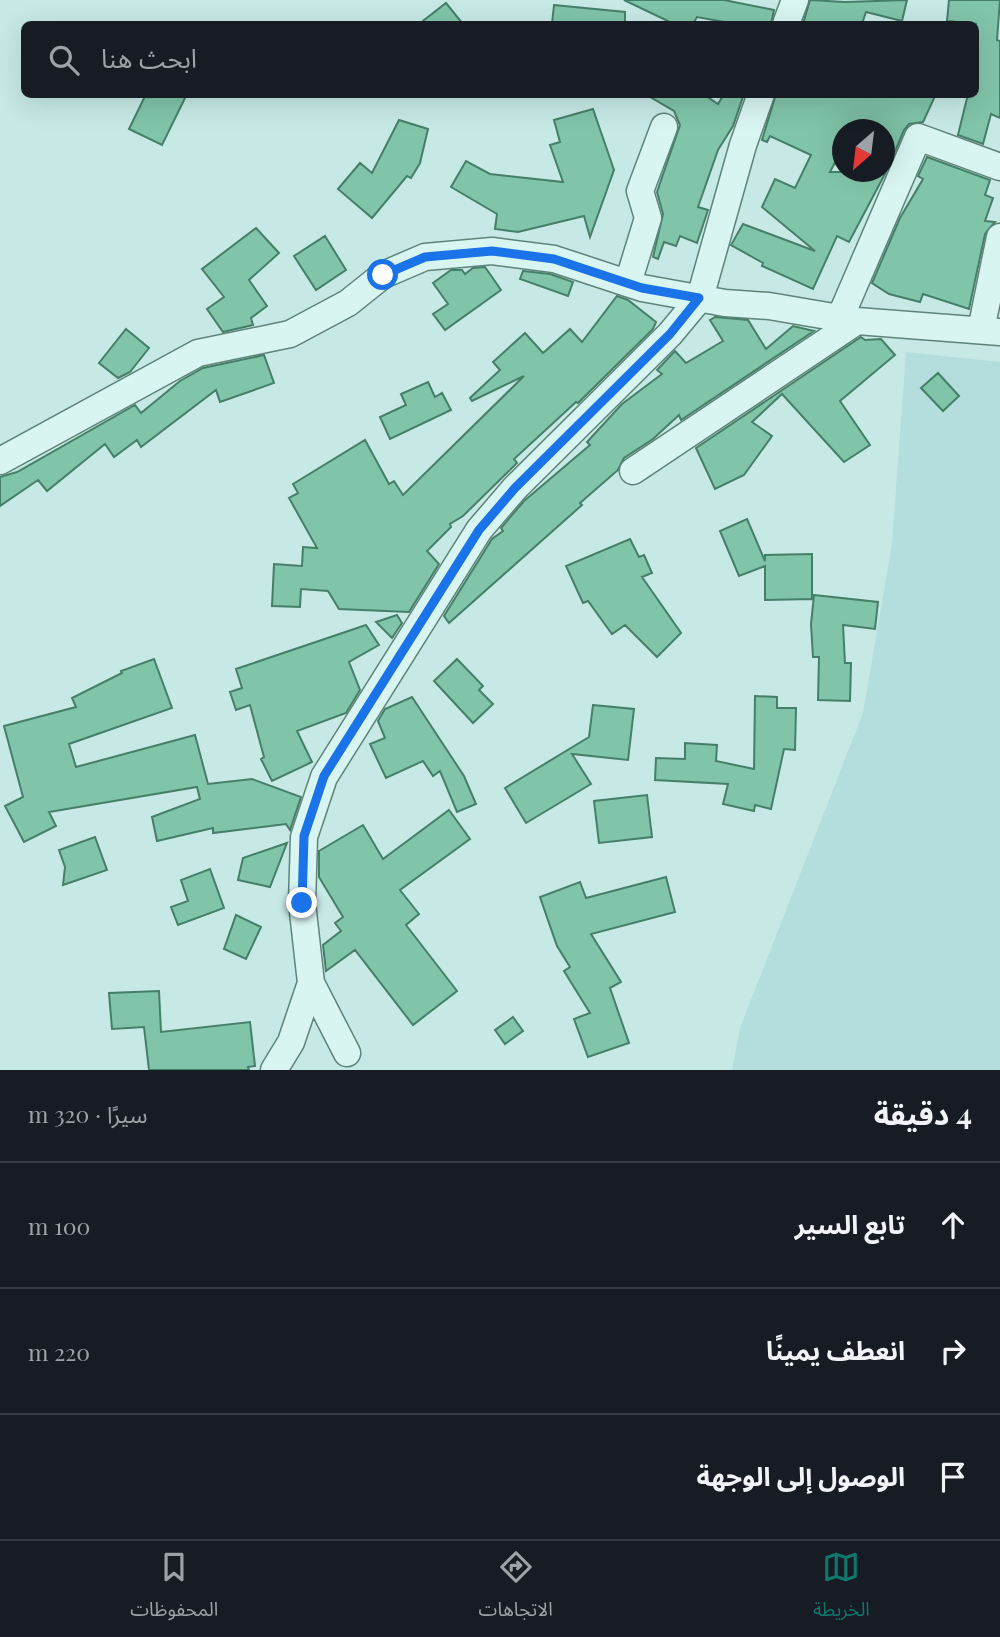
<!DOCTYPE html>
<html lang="ar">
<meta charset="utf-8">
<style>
:root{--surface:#171b24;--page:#242831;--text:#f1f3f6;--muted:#9ea1a6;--line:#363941;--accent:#0f766e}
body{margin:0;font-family:"Playfair Display","Noto Sans Arabic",serif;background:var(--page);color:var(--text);direction:rtl}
.compass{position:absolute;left:832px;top:119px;width:63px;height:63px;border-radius:50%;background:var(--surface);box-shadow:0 7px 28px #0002;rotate:208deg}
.stop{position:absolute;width:21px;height:21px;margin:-16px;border:5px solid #1a73e8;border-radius:50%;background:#fff}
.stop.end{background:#1a73e8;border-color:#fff;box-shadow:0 2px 7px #0008}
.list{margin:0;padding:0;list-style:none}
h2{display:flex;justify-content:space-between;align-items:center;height:91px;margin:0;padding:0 28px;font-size:30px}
h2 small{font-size:23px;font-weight:400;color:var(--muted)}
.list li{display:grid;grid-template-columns:46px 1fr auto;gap:21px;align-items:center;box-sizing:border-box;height:126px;padding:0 28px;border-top:2px solid var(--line)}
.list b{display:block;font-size:26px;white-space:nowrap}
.list em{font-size:23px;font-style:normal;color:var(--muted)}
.icon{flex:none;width:38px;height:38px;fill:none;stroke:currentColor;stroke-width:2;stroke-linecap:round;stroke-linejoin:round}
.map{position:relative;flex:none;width:1000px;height:1070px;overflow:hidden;direction:ltr}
.search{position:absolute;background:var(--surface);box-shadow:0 7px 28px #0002;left:21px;right:21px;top:21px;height:77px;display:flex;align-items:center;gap:18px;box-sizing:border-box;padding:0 24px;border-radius:10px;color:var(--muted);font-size:26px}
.sheet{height:469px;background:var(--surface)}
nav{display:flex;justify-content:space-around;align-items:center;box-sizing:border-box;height:98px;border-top:2px solid var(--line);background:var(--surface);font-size:19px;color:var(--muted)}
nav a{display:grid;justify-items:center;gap:4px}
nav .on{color:var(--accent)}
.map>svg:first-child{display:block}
.farmland{fill:#b4ddde}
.building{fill:#80c4a9;stroke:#467f68;stroke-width:2}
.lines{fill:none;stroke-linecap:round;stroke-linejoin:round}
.minor-casing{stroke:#5e8378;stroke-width:29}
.minor{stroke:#d8f5f2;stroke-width:26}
.route{stroke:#1a73e8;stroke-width:9}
</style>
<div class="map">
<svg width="1000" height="1070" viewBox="0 0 1000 1070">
<rect width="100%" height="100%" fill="#c6e9e6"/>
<!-- farmland -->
<path class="farmland" d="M906,352l94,10v708h-268l8,-42 123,-315 29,-169z"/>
<!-- building -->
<path class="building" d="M624,0h100l50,10 -3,14h-35l-39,-7 -4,7h-19z
M810,0l35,2 62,-2 -5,21 -36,-9 -4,12h-59z
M949,0h51l-3,40 3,1v77l-9,-4 -8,30 -25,-9 10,-41h8v-70l-29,-3z
M446,3l17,21h-44z
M554,5l71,7v12h-73z
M146,94h41l-25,51 -33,-16z
M645,94h58l15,10 6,-10h20l-11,32 -15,24 -20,57 10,3 -11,33 -17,-7 -4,10 -12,-4 -6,17 -5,-2 10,-43 -6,-22 23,-67 -6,-14z
M776,94h160l-13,28 -14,2 -5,6 -13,31 -6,-4v-27h-42v17l-13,25h56l-37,70 -12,-6 -24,53 -51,-23 1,-3 -32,-18 12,-21 72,27 -53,-44 13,-28 20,9 16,-33 -41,-19 -3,6 -5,-2z
M593,109l21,61 -24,67 -6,-21 -66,16 -23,-3 2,-15 -46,-27 15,-26 24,13 73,8 -13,-37 10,-3 -6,-22z
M399,120l29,9 -8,34 -9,15 -4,-2 -35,42 -34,-29 22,-26 12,10z
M927,157l63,23 -5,15 8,3 -8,23 10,1 -10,12 -16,75 -46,-15 -3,8 -31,-8 -17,-11 28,-65 23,-39 -5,-3z
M256,228l23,25 -30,27 18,26 -16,12 2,7 -30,7 -16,-23 17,-12 -22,-28z
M325,236l21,34 -30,20 -22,-34z
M485,267l16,23 -56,40 -12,-16 15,-10 -15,-21 18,-13h11l3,4 8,-6z
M523,271l27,3 23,8 -5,14 -48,-17z
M617,296l11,4 28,22 -3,7 -75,74 -2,-1 -62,57 3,4 -54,53 -13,8 1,3 -24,24 12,13 -30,48 -70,-3 -11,-18 -27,-2 -1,18 -28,-1 2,-42 28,2 1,-19 14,1 -28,-50 9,-5 -5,-9 72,-44 24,44 5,-3 9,14 121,-119 -52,25 -2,-3 30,-28 -7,-8 32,-29 18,20 27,-24 12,13z
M715,317l33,3 18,29 27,-23 21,5 -133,89 -2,-5 -26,24 -29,19 -6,12 -38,33 2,2 -133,118 -5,-7 48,-77 11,-8 -2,-3 23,-27 66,-56 -3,-3 35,-38 40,-30 -5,-4 18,-19 11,12 37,-22 -13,-21z
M126,329l23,19 -19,24 -12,6 -19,-15z
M861,337l4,3 16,-1 14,16 -55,46 30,44 -26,17 -62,-68 -30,28 20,14 -28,39 -29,14 -19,-41z
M264,355l10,28 -54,19 -4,-12 -75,57 -4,-7 -23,17 -9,-13 -58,47 -9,-11 -38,26v-29l17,-5 118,-67 6,8 39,-32 23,-13z
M938,373l21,23 -16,15 -22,-23z
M428,382l7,15 7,-4 9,17 -61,29 -10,-22 26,-12 -5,-11z
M747,519l18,42v-6l47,-1v45l-47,1v-34l-26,10 -19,-45z
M630,539l9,18 5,-2 8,18 -10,4 39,56 -24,24 -32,-32 -13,9 -24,-33 -5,2 -17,-37z
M814,595l64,7 -3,27 -32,-4 2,38h6l-1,38 -32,-1 1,-43h-6l-2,-33z
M397,615l5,8 -10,15 -16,-16z
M366,625l13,20 -30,17 11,28 -14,23 -49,18 15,31 -40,19 -11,-22 3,-2 -14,-52 -14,5 -6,-18 12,-4 -6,-19z
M154,659l18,49 -103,36 7,23 119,-32 13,49 44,-5 49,18 -11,33 -4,-6 -73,9v-5l-56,13 -5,-24 48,-18 -3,-12 -148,25 7,14 -32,16 -19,-36 18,-9 -19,-71 72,-19 -4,-9 50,-25 -1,-2z
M457,659l26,27 -4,4 14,14 -20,19 -39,-42z
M755,696l22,1v11h19l-1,42 -11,-1 -13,60 -16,-4 -1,6 -31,-7 5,-20 -73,-4 1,-22 29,1v-16l32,2 -1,16 38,8z
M412,697l52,79 12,28 -19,8 -17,-41 -7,5 -10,-15 -37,17 -16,-34 15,-6 -7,-17 7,-12z
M593,705l41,4 -6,51 -56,-6 19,30 -65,39 -21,-35 84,-51z
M647,795l5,42 -53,6 -5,-42z
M449,810l21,29 -70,51 19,24 -13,11 51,66 -44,34 -58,-75 -29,21 -3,-26 18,-14 -6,-8 8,-6 -24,-40v-26l44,-26 20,34z
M95,837l12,33 -44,15 2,-18 -6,-17z
M287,843l-17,44 -32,-7 5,-22z
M210,869l14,39 -46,17 -7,-18 17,-6 -7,-21z
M666,877l9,35 -84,22 30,48 -11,6 19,55 -41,14 -14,-38 16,-6 -26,-42 6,-4 -13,-21 -17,-49 40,-15 6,16z
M236,915l25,12 -15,32 -22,-10z
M159,991l2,41 89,-10 5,44 -7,1 1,3h-100l-5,-43 -32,2 -3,-36z
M513,1017l10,14 -18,13 -10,-14z"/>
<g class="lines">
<!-- minor casing -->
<g class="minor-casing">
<path id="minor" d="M786,24l9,-24
M628,283l20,-65 -8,-27 24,-64
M840,318l78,-181 82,30
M981,330l19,-93
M0,461l198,-108 92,-19 58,-31 35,-28 42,-18 67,-6 62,8 88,29 83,15 44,3 88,15 143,11
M633,471l224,-150
M347,1053l-36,-70 -9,-80 2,-66 20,-60 155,-247 36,-42 155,-154 30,-36 43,-153 18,-51
M274,1070l17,-28 20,-59"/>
</g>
<!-- minor -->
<use href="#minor" class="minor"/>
</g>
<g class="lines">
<!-- route -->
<path class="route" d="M302,903l2,-67 20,-60 155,-246 36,-42 155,-154 29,-36 -57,-10 -88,-29 -62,-8 -67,6 -42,18"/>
</g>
</svg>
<svg class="compass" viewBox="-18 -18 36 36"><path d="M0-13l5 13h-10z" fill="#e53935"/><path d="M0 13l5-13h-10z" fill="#9ea1a6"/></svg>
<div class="stop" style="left:383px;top:275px"></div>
<div class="stop end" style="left:302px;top:903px"></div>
<div class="search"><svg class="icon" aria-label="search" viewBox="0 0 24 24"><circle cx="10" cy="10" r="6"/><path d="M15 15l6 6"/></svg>ابحث هنا</div>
</div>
<section class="sheet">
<h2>4 دقيقة<small>سيرًا · 320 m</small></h2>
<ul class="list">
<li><svg class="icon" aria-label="ahead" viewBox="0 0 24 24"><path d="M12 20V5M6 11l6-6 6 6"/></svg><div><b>تابع السير</b></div><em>100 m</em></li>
<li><svg class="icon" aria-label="right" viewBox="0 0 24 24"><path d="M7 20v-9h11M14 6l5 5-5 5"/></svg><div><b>انعطف يمينًا</b></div><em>220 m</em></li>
<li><svg class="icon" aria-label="arrive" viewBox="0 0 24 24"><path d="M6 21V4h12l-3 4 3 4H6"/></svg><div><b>الوصول إلى الوجهة</b></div></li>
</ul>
</section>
<nav>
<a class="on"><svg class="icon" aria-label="map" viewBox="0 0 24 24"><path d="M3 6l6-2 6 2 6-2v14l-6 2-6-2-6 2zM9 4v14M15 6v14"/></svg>الخريطة</a>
<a><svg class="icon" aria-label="directions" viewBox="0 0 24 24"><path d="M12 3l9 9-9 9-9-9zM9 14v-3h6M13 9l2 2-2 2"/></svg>الاتجاهات</a>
<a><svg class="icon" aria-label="saved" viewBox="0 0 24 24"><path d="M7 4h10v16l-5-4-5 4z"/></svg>المحفوظات</a>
</nav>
